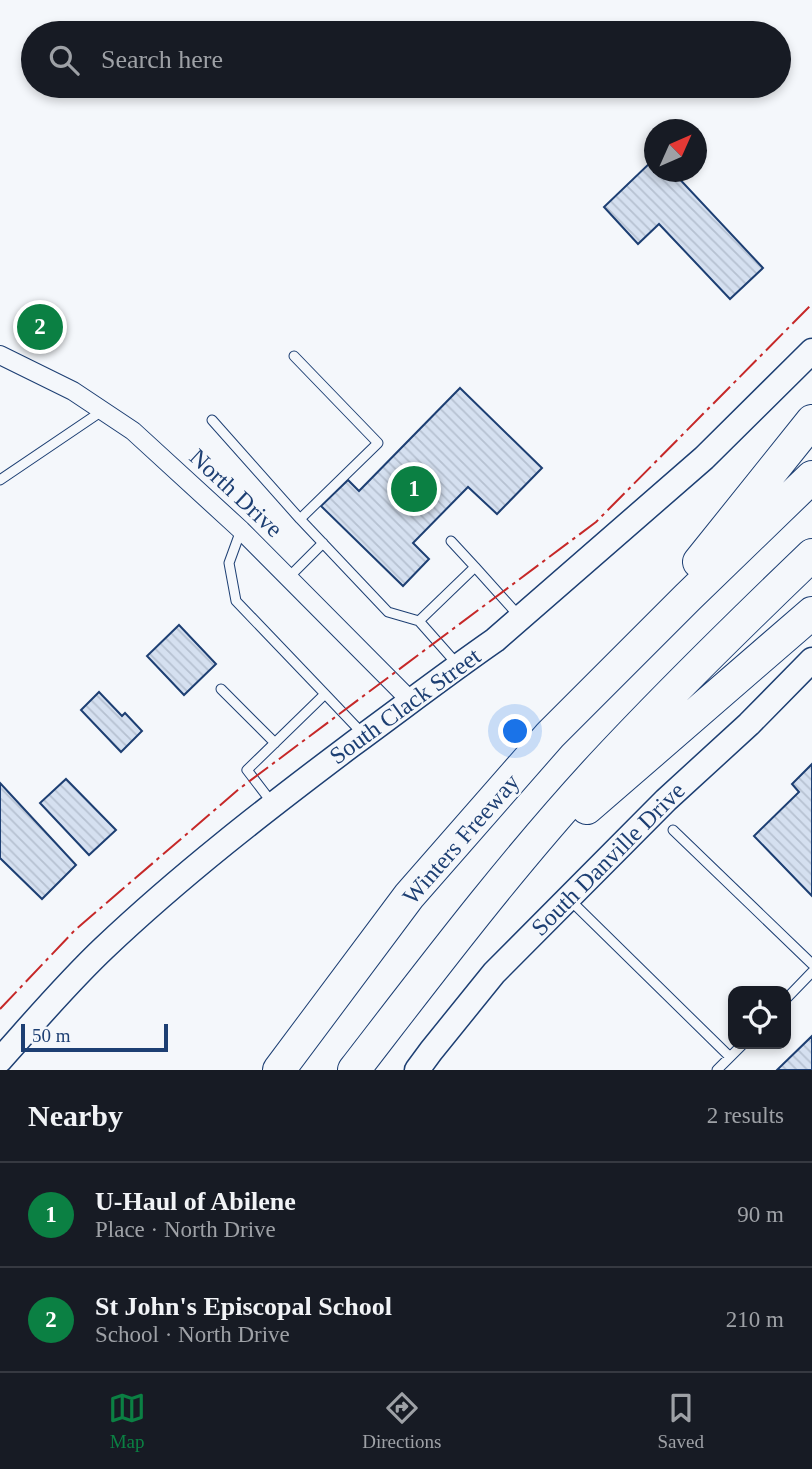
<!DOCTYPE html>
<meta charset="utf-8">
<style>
:root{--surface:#171b24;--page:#242831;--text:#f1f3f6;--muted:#9ea1a6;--line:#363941;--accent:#0b8043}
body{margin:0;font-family:"Times New Roman",serif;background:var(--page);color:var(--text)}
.controls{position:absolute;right:21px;bottom:21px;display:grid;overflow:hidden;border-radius:14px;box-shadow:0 4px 10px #0003}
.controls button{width:63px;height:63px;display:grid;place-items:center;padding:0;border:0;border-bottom:2px solid var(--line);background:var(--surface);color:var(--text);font:35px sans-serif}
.compass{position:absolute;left:644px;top:119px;width:63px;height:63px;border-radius:50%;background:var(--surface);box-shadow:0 4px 10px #0003;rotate:45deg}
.scale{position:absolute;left:21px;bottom:18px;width:147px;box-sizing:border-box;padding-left:7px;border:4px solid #1d3f73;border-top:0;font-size:19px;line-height:24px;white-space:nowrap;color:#1d3f73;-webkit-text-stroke:5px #f4f7fb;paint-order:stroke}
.you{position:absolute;left:516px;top:732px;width:24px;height:24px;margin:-18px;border:5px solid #fff;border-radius:50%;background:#1a73e8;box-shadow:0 0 0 10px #1a73e833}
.badge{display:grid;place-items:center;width:46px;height:46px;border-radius:50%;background:var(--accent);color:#fff;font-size:23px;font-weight:700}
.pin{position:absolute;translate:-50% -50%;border:4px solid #fff;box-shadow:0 2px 7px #0006}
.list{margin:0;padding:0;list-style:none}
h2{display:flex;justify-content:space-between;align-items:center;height:91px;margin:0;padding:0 28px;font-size:30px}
h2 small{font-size:23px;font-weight:400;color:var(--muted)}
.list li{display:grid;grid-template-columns:46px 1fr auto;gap:21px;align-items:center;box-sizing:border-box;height:105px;padding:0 28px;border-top:2px solid var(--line)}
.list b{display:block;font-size:26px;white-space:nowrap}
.list p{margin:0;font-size:23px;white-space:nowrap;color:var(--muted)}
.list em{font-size:23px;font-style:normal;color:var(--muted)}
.icon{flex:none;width:38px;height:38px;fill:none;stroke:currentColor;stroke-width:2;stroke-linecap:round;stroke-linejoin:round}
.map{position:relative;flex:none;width:812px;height:1070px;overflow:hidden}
.search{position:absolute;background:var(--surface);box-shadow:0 4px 10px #0003;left:21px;right:21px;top:21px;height:77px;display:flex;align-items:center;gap:18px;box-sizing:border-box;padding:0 24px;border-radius:38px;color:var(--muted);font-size:26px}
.sheet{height:301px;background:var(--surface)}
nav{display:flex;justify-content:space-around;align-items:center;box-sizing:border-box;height:98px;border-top:2px solid var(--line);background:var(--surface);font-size:19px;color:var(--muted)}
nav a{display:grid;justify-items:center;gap:4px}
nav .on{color:var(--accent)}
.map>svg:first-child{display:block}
.building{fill:url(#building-back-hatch);stroke:#1d3f73;stroke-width:2}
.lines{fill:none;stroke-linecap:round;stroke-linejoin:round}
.lane-casing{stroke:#1d3f73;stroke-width:11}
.street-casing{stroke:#1d3f73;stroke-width:20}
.secondary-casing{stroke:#1d3f73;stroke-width:27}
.highway-casing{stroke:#1d3f73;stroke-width:34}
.lane{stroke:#f4f7fb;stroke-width:9}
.street{stroke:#f4f7fb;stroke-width:18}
.secondary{stroke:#f4f7fb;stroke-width:24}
.highway{stroke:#f4f7fb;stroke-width:32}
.power{stroke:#c62828;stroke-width:2;stroke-dasharray:24 5 3.5 5;stroke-linecap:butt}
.labels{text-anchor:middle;stroke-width:5;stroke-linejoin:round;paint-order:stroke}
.street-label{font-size:24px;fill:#1d3f73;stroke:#f4f7fb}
</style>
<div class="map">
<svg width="812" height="1070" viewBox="0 0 812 1070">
<defs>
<pattern id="building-back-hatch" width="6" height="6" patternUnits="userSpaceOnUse" patternTransform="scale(1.75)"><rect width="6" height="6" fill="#d5e0f0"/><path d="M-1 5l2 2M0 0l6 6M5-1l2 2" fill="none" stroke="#b6c1d1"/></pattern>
</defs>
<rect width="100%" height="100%" fill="#f4f7fb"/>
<!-- building -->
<path class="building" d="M654,159v13h19l90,96 -33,31 -71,-75 -21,20 -34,-37z
M460,388l82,80 -45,46 -29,-27 -55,56 16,16 -26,27 -82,-80 27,-26 11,11z
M179,625l37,39 -32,31 -37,-39z
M99,692l23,24 3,-3 17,18 -21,21 -40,-42z
M812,764v132l-58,-60 45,-44 -7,-8z
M66,779l50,51 -27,25 -49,-52z
M0,783l76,82 -34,34 -42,-41z
M812,1036v34h-35z"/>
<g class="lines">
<!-- lane casing -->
<g class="lane-casing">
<path id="lane" d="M294,356l84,87 -78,76
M212,420l88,99 88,93 31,9 56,-54 44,49
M0,480l102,-69
M241,530l-12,33 7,38 89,93
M451,541l24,26
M289,577l34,-34
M419,621l38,43
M221,689l54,54
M273,804l-26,-34 78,-76 38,40
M673,830l139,134
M569,899l161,158 13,-13
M786,999l26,-27
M717,1070l13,-13"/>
</g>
<!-- street casing -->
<g class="street-casing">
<path id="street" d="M0,355l73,36 60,40 108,99 170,171"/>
</g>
<!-- secondary casing -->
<g class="secondary-casing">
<path id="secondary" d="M0,1060c34,-38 67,-77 104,-112 77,-73 161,-138 246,-202 48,-35 96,-72 145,-106l209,-182 108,-107
M417,1070l14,-19 63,-78 172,-173 83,-76 63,-64"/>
</g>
<!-- highway casing -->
<g class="highway-casing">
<path id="highway" d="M699,562l113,-141
M587,808l225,-195
M279,1070l130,-174 141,-161 138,-138 124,-120
M354,1070c78,-101 155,-203 241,-297 70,-76 143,-147 217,-218"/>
</g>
<!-- lane -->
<use href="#lane" class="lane"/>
<!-- street -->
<use href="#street" class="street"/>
<!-- secondary -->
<use href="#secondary" class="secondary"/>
<!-- highway -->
<use href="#highway" class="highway"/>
<!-- power -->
<path class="power" d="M0,1009l75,-79 164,-141 357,-267 216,-218"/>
</g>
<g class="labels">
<!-- street labels -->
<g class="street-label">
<text transform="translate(236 493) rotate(43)" y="8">North Drive</text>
<text transform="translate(405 706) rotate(-36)" y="8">South Clack Street</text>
<text transform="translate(461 839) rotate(-49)" y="8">Winters Freeway</text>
<text transform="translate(608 859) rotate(-45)" y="8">South Danville Drive</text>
</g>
</g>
</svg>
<div class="controls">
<button><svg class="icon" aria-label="locate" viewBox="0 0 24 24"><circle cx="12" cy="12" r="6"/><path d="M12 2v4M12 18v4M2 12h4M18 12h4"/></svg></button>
</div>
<svg class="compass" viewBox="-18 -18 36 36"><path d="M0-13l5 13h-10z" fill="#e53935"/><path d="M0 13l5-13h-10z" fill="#9ea1a6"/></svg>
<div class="scale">50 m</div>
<div class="you"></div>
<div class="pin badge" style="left:414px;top:489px">1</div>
<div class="pin badge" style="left:40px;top:327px">2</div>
<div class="search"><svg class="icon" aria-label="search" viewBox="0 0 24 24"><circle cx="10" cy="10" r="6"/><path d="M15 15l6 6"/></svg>Search here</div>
</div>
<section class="sheet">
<h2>Nearby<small>2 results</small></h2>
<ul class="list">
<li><span class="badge">1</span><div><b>U-Haul of Abilene</b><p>Place · North Drive</p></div><em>90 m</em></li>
<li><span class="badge">2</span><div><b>St John's Episcopal School</b><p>School · North Drive</p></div><em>210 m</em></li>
</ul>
</section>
<nav>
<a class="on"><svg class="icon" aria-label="map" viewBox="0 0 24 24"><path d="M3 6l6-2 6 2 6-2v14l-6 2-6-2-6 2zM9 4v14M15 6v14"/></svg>Map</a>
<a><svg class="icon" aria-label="directions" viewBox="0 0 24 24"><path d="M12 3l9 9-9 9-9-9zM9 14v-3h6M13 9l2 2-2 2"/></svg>Directions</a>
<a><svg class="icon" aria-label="saved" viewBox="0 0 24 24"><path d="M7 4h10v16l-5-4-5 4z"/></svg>Saved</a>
</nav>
